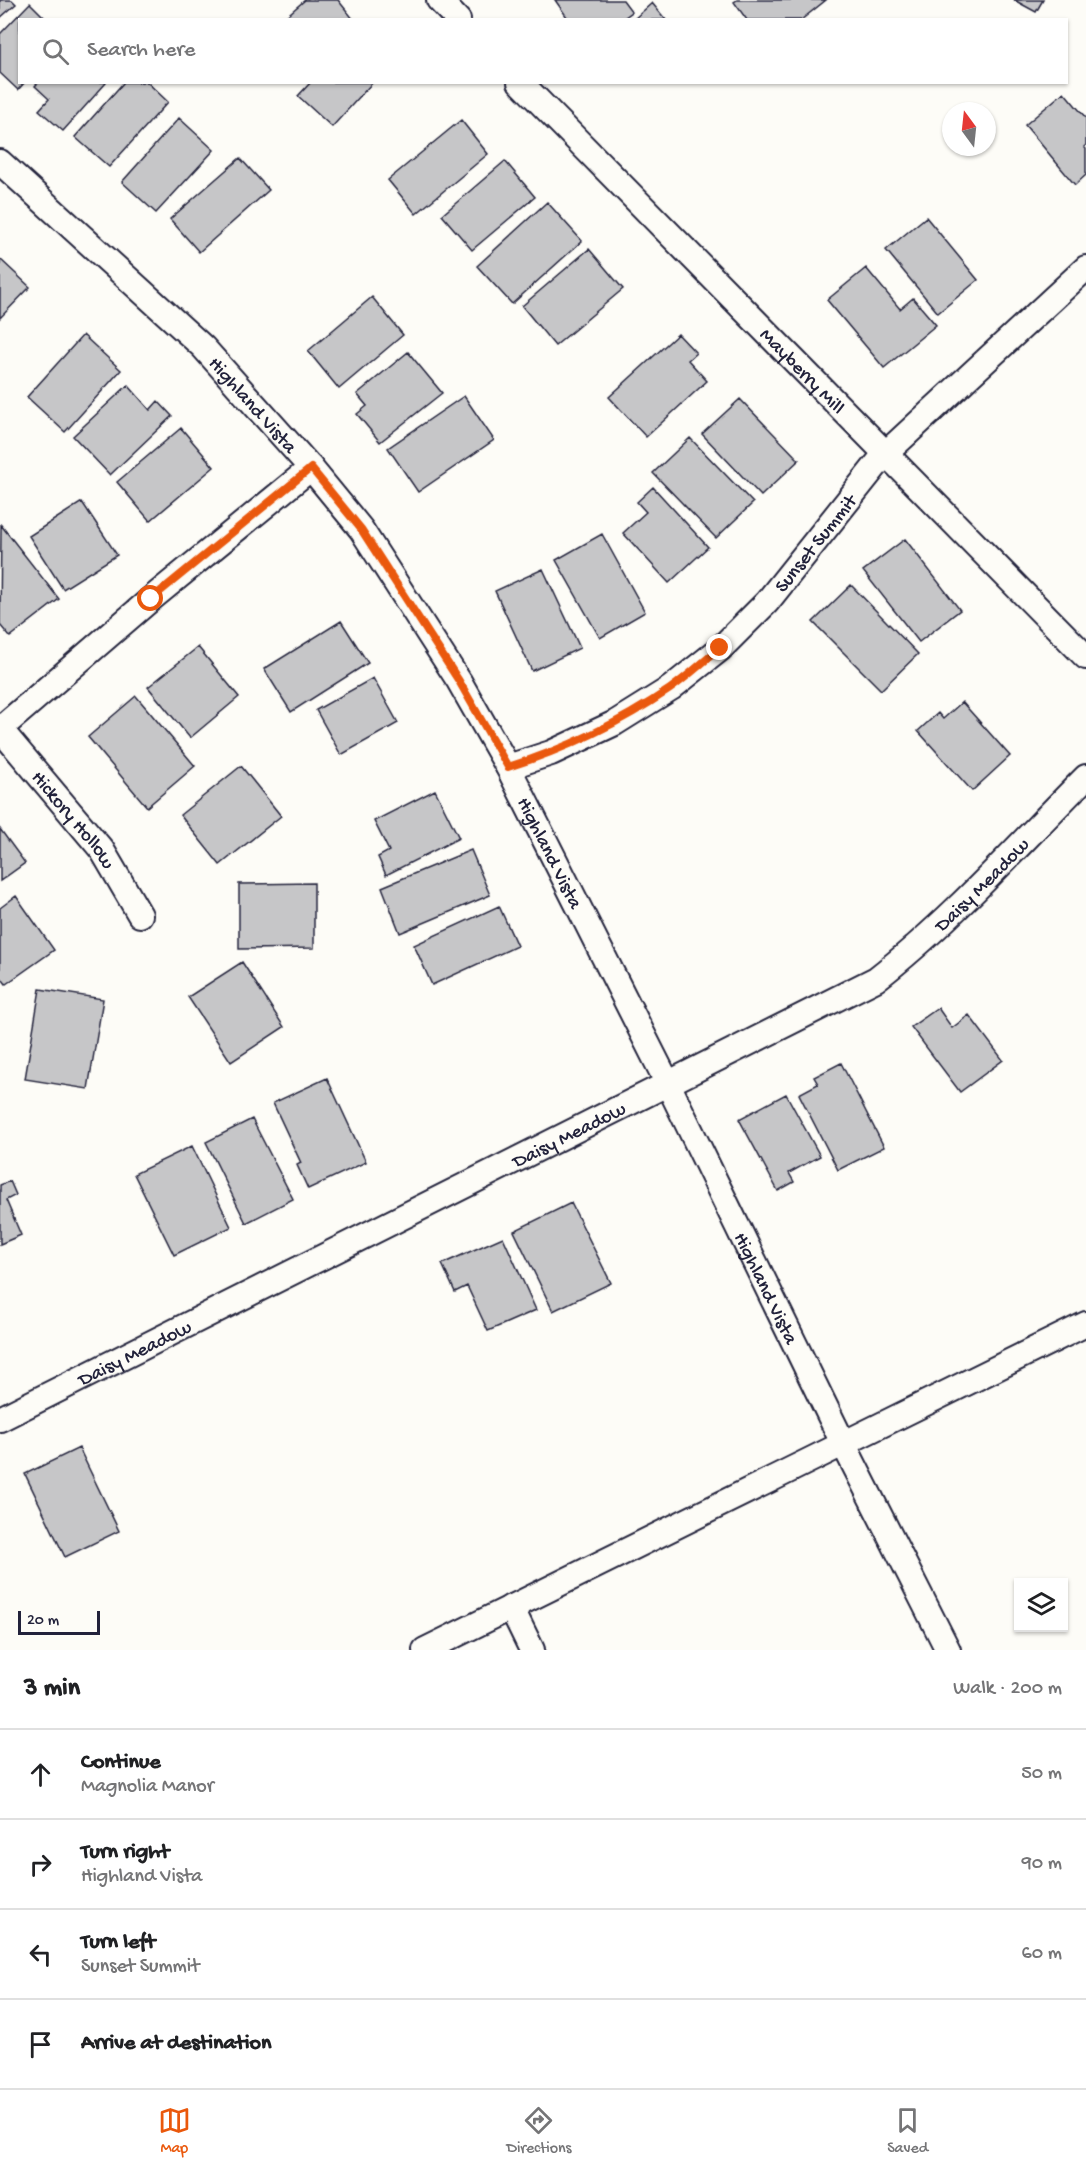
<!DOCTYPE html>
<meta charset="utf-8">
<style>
:root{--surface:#fff;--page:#f2f2f2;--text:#202124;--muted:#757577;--line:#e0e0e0;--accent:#ea580c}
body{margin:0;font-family:"Gochi Hand",sans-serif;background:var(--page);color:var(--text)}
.controls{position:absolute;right:18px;bottom:18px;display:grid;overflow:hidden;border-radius:0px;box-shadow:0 2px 4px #0004}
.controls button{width:54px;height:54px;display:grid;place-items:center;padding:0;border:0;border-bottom:2px solid var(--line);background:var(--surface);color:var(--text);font:30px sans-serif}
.compass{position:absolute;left:942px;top:102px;width:54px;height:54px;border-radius:50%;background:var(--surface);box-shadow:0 2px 4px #0004;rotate:345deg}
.scale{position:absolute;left:18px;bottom:15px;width:82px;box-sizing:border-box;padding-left:6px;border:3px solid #22223b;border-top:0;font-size:16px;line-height:21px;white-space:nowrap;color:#22223b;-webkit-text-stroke:4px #fdfcf7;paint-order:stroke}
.stop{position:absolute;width:18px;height:18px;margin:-14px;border:4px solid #ea580c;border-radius:50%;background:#fff}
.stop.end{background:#ea580c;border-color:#fff;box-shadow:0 2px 6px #0008}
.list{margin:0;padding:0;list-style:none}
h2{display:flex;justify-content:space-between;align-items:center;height:78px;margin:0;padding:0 24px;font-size:26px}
h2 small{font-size:20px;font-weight:400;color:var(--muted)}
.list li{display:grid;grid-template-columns:39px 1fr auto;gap:18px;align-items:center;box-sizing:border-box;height:90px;padding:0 24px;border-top:2px solid var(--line)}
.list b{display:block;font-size:22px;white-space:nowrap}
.list p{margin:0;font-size:20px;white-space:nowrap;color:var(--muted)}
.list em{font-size:20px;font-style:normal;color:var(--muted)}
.icon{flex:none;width:33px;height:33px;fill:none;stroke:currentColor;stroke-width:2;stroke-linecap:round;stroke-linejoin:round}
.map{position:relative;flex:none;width:1086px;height:1650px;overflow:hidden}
.search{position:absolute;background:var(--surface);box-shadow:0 2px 4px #0004;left:18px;right:18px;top:18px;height:66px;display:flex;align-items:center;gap:15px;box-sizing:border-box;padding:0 21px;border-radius:0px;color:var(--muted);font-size:22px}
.sheet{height:438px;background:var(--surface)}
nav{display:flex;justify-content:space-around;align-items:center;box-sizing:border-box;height:84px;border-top:2px solid var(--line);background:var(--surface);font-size:16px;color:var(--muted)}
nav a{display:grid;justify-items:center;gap:3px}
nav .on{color:var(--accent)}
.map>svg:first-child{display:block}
.building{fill:#c6c6c8;stroke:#22223b;stroke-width:1.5}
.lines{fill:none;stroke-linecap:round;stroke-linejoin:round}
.minor-casing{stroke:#22223b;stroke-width:28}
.minor{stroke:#fdfcf7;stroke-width:24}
.route{stroke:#ea580c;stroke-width:8}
.labels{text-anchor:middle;stroke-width:4.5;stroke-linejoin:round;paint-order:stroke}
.street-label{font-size:20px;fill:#22223b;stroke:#fdfcf7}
</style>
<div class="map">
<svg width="1086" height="1650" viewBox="0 0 1086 1650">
<rect width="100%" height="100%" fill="#fdfcf7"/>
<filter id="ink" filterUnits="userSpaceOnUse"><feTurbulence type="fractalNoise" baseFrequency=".0167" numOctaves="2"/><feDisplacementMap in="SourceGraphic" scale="12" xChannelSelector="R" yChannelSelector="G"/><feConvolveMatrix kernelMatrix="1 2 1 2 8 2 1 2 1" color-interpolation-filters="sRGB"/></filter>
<g filter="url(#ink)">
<!-- building -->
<path class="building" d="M0,0h12l4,4 -16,14z
M305,0h33l16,20h-72z
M555,0h68l9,12 -11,8h-52z
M737,0h89l-25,20h-54l-13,-18z
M1014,0h29l-7,12z
M30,3l17,17h-27v62h5l-7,8 -18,-17v-39z
M652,3l14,17h-33z
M39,82h67v1l-43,48 -24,-21 10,-11 -14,-13z
M124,82h23l21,20 -59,65 -34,-30z
M311,82h62l-41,45 -34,-31z
M1064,92l22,26v27l-2,2 2,2v26l-11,10 -50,-60z
M179,118l35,32 -58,63 -34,-31z
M461,120l27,34 -72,60 -28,-34z
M240,158l29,32 -70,62 -29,-33z
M505,161l30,36 -63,53 -30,-35z
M547,202l35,39 -70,63 -35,-38z
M926,217l52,63 -40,33 -52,-63z
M589,249l34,40 -68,57 -33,-40z
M0,259l30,28 -30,31z
M866,268l34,41 13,-11 23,27 -52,43 -57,-68z
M372,297l31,38 -64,54 -31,-38z
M678,334l18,19 -8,7 19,21 -61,56 -37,-40z
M83,335l38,35 -56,62 -38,-35z
M408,352l34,41 -62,49 -23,-28 10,-8 -10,-12z
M128,385l22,25 8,-9 14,15 -62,59 -37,-39z
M464,396l30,44 -76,52 -30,-44z
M740,399l59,61 -38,36 -59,-62z
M181,428l33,39 -64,54 -33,-39z
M690,438l63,65 -37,35 -63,-65z
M653,487l55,60 -39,36 -46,-50 23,-21 -9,-10z
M82,502l35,53 -54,34 -34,-53z
M1,525l58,74 -49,38 -10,-12z
M602,534l43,78 -45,26 -44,-78z
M905,539l55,71 -41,32 -56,-71z
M543,569l37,79 -48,23 -37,-80z
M851,585l67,69 -37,36 -68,-68z
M341,621l27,42 -77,49 -27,-43z
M198,647l41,50 -49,41 -42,-51z
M373,678l25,45 -57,32 -25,-45z
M136,696l59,70 -48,41 -59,-70z
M962,702l48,54 -38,35 -54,-60 20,-18 5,6z
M241,766l40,50 -61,49 -40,-50z
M435,790l24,48 -73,37 -8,-18 11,-6 -15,-30z
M0,829l25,34 -25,18z
M471,850l19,45 -90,38 -18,-46z
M314,883v65l-75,1v-65z
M16,896l38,54 -48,34 -6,-8v-68z
M499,906l18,40 -85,39 -18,-40z
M242,962l42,65 -53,35 -43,-65z
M40,989l63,10 -15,90 -63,-10z
M938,1008l14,20 17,-13 34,45 -43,32 -49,-65z
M841,1063l43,84 -46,23 -39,-76 19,-10 -4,-7z
M327,1078l39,84 -58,27 -11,-24 4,-2 -28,-60z
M786,1094l34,62 -31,17 5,9 -16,9 -39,-72z
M252,1119l41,80 -47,24 -40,-81z
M192,1146l39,81 -57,28 -40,-81z
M10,1181l6,14 -10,5 15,35 -21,9v-59z
M571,1203l40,80 -58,28 -39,-80z
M503,1237l33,73 -48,21 -21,-45 -12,6 -13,-28z
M79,1448l40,83 -54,26 -40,-83z"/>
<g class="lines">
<!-- minor casing -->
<g class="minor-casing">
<g id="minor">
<path d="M439,0l19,20"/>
<path id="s1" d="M520,82l566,575"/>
<path id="s2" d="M0,162l203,185 108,121 50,61 98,152 49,86 160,317 175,359 105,207"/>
<path d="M0,729l151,-130 160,-131"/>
<path id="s3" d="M0,729l102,121 38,65"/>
<path id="s4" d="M508,767l43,-14 64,-30 56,-35 49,-39 47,-47 118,-148 201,-186"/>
<path id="s5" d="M0,1419l876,-440c75,-58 143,-135 210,-202"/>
<path d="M511,1607l21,43"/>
<path d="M425,1650l661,-326"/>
</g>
</g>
<!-- minor -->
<use href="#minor" class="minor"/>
</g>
</g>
<g class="lines" filter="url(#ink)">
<!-- route -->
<path class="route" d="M151,599l160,-131 50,61 98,152 49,86c58,-18 112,-44 162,-78 17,-12 33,-27 50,-41"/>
</g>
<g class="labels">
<!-- street labels -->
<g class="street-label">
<text dy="7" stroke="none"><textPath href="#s1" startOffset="404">Mayberry Mill</textPath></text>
<text dy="7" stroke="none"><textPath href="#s2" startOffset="351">Highland Vista</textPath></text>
<text dy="7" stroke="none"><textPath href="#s4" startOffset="387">Sunset Summit</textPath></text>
<text dy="7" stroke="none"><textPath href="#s3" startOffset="117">Hickory Hollow</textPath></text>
<text dy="7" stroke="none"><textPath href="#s2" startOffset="891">Highland Vista</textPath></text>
<text dy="7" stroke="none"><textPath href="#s5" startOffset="1122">Daisy Meadow</textPath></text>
<text dy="7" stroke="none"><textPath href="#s5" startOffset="636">Daisy Meadow</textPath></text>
<text dy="7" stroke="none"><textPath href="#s2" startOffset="1377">Highland Vista</textPath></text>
<text dy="7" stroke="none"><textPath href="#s5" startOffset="150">Daisy Meadow</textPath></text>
</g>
</g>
</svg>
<div class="controls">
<button><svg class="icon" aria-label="layers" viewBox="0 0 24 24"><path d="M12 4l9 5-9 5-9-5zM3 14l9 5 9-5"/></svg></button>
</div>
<svg class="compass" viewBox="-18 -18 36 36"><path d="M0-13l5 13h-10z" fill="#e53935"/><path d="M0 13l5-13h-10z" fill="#757577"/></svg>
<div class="scale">20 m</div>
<div class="stop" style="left:151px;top:599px"></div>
<div class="stop end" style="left:720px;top:648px"></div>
<div class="search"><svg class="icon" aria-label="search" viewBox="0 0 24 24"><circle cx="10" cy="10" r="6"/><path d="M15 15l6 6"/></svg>Search here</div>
</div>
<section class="sheet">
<h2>3 min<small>Walk · 200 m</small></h2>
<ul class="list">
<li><svg class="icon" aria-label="ahead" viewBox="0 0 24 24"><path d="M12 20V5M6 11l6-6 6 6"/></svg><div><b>Continue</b><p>Magnolia Manor</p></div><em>50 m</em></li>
<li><svg class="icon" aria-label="right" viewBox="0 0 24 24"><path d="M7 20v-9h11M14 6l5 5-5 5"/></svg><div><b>Turn right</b><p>Highland Vista</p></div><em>90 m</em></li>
<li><svg class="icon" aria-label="left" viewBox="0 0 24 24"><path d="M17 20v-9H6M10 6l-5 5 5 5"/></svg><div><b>Turn left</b><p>Sunset Summit</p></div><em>60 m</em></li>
<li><svg class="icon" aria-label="arrive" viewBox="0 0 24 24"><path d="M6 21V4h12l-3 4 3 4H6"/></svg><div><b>Arrive at destination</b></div></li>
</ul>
</section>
<nav>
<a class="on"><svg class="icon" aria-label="map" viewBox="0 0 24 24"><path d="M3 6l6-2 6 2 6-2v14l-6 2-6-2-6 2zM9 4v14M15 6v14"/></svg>Map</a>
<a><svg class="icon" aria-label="directions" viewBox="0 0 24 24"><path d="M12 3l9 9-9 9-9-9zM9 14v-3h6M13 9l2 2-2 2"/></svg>Directions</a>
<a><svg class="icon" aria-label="saved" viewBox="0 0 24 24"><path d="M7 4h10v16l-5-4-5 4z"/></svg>Saved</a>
</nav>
